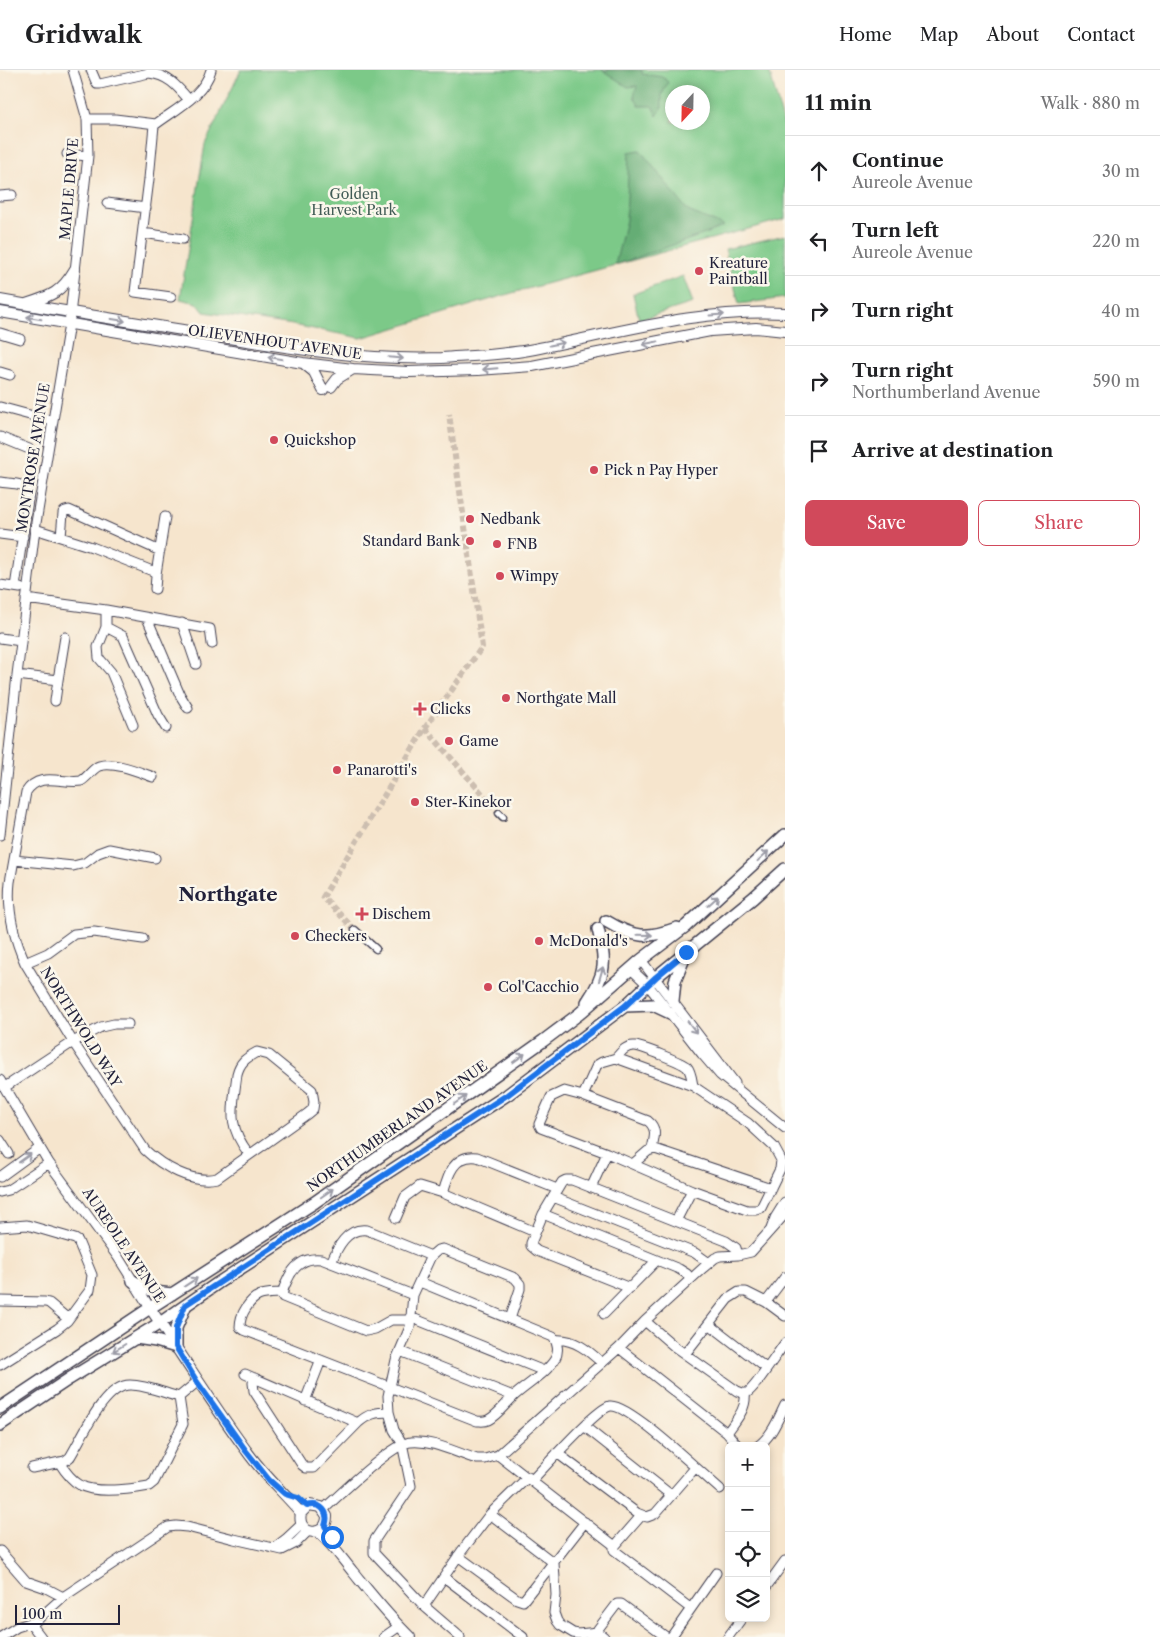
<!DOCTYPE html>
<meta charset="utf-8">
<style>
:root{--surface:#fff;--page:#f2f2f2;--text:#202124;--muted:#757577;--line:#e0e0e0;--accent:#d1495b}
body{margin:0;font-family:"Libre Caslon Text",serif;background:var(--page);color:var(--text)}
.controls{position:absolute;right:15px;bottom:15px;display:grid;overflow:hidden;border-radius:8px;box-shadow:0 2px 8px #0003}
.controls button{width:45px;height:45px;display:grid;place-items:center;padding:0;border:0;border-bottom:1px solid var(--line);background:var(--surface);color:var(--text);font:25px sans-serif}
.compass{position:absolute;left:665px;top:15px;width:45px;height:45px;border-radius:50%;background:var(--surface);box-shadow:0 2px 8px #0003;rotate:202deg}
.scale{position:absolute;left:15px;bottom:12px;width:105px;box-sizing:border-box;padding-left:5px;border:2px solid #22223b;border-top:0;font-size:14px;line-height:18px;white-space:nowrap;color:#22223b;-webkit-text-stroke:4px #fbf7ec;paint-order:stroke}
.stop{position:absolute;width:15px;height:15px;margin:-11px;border:4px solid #1a73e8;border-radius:50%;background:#fff}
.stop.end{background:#1a73e8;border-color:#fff;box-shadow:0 1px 5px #0008}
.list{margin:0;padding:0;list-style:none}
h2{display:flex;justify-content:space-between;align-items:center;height:65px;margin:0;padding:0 20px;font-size:21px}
h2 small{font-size:16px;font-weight:400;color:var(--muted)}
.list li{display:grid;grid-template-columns:32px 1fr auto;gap:15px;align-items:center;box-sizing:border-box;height:70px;padding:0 20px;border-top:1px solid var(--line)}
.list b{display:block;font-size:19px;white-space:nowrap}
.list p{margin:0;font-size:16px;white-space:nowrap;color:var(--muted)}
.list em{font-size:16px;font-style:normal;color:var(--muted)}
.actions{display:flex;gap:10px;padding:15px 20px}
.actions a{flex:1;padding:11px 0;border:1px solid var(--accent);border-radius:8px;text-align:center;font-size:18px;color:var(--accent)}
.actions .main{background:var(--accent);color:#fff}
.icon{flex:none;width:28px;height:28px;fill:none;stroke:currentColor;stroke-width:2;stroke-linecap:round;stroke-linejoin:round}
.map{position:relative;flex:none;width:785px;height:1567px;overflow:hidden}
header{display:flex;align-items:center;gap:30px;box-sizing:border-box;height:70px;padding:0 25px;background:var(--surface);border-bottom:1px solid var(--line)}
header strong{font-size:24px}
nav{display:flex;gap:28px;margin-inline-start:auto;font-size:18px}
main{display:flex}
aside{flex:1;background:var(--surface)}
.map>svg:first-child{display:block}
.green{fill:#7cc988;stroke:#4f7662;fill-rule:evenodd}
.forest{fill:#65ad74;stroke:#446858}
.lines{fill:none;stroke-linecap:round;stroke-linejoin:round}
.pedestrian-tunnel{stroke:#ccbeb0;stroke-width:6;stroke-dasharray:6 3;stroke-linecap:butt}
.pedestrian-casing{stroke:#423f51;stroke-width:9}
.minor-casing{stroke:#423f51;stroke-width:11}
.tertiary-casing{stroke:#423f51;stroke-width:12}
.secondary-casing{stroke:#423f51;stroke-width:14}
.pedestrian{stroke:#fff;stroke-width:6}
.minor{stroke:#fff;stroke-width:9}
.tertiary{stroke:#fff;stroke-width:10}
.secondary{stroke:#fff;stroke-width:11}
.oneway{stroke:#9c9ca7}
.route{stroke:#1a73e8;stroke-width:6}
.poi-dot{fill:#d1495b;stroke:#fbf7ec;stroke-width:2}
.labels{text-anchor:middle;stroke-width:5;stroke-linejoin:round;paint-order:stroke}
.street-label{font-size:14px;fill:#22223b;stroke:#fbf7ec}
.park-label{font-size:14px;fill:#425c56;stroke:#fbf7ec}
.poi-label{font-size:14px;fill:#22223b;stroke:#fbf7ec;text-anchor:start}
.district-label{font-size:19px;font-weight:bold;fill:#22223b;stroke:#fbf7ec}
</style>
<header>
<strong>Gridwalk</strong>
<nav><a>Home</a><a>Map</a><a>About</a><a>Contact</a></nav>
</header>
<main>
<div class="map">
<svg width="785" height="1567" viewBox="0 0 785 1567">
<rect width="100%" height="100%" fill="#fbf7ec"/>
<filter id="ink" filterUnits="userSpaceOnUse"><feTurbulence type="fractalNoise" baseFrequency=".02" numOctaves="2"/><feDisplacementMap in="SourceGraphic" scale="10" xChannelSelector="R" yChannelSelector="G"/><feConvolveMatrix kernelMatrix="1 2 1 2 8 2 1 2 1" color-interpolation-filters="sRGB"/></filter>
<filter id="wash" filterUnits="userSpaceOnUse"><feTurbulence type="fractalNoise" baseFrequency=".0096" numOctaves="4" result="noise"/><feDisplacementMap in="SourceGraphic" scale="20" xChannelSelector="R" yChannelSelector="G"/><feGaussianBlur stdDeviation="1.12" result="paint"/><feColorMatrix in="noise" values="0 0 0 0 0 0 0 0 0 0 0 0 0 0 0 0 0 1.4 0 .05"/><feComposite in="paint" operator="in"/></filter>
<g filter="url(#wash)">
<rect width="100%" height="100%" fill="#f6e5cd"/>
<!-- green -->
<path class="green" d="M241,0h528l16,59v90l-273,74 -151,45 -68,-13 -89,-13 -7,-9 -17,-4 25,-155zM672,22h30v30h-30z
M785,165v63l-46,6 -14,-55z
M683,206l10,27 -54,17 -6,-26z"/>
<!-- forest -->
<path class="forest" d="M602,0h40v4l21,3 5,5 -6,13v13l-5,8 -5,-10h-13l-5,-10 3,-10 -9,1z
M640,80l48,61 36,15 -19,8 -90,31 11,-45 3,-68z"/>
</g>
<g filter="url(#ink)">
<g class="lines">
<!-- pedestrian-tunnel -->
<path class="pedestrian-tunnel" d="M425,658l74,85
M355,860l-32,-33 102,-169 57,-81 -33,-233"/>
<!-- pedestrian casing -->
<g class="pedestrian-casing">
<path id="pedestrian" d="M499,743l4,4
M355,860l21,19"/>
</g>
<!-- minor casing -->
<g class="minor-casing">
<path id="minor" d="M91,0l6,14h3l49,-11c19,2 28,13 40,27
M87,49h28l41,5c20,-15 48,-29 55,-54
M154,55l-5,54 -14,113 36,5
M67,84l21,2
M0,126l12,-1
M107,133l39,5
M143,163l40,6
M0,263l20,6
M0,302l10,3
M0,337l52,14
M0,367l29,12
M0,412c10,2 27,0 29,11l-14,94
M35,459l57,18 63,25 1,4 -1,13
M0,464l23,3
M61,467l2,-24 2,-2 4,-1 91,41
M156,504l9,-57
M0,515l20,3
M26,529l80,11 104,19 2,15
M106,540v17l17,9 35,79 8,13
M147,548l33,77 8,13
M182,553l14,41
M106,557l-8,20 1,11 12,14 22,53
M0,568l21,3
M17,605l41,5 -3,21
M58,610l7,-43
M153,707c-14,-5 -39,-16 -54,-11 -6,2 -11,11 -18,15 -20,3 -41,-10 -55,11l-16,90c-3,27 4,56 15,81l48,79 72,108c17,16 47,34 72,28l90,-64 6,-5 1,-7 -2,-12 -43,-35 -12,-3c-11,6 -17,10 -20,22 -4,35 -11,50 12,80
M0,765l17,-160 18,-146 34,-205 19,-168 -1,-37 -14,-49
M14,790l59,6 12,-3 13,-10 11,-4 46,9
M641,890l94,123
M25,893l23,-10 26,-19 20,-2 49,7
M631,899l17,16 54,69 18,21 65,53
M616,988c5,-6 10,-13 19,-12 8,1 46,16 52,21 4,4 5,13 6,19
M0,1010l49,83 69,94 32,51
M5,1017l68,-45 28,-15 13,-3h14
M583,1026l14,-31 5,-3 14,-4 77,28 55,37 26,24 7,13 -1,9 -19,39 -5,2h-9l-55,-20 -85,-37 -66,-25 -2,-4 12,-27 13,-6 19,5 65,25c10,8 6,17 4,28
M0,1070l9,14
M633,1094l15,-13 7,-2 116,39
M0,1107l40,-29
M591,1118l16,-35
M0,1122l8,-2 41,-27
M443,1123c5,-18 11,-39 34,-36l80,32
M553,1127l142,56 14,10
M543,1144l136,55 8,5 3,6
M396,1148l9,-21 15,-11 23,7 92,39
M676,1151l16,-31
M0,1157l27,-2 48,14 3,2 14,34 -2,15 -23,31 -10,8 -57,36
M771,1159l4,-11 10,-16
M331,1193c6,-15 16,-36 36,-33l64,26
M630,1218l-93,-37 -6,-5v-3l12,-29 19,-32 4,-2h6l154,61 10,7 2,7
M282,1223c-17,1 -26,-1 -36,15 -4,6 -6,11 -6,19l4,3 233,91c4,0 7,1 11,-1 10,-5 18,-17 26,-24 13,-12 32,-22 41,-37 4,-7 3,-16 -2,-22l-133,-55
M0,1231l45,1 4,1 19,16
M766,1232l19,-25
M604,1244l53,-54
M410,1247l134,54
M410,1250h-19l-16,9 -9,2 -83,-34c-1,-6 1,-10 4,-16 6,-14 16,-24 34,-22l92,36
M645,1251l30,26 62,44 8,3c8,-2 33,-42 40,-51
M709,1254l57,44
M555,1270c19,-2 34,11 47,23
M619,1278l108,85
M400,1281l113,45
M685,1284l43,-55 11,-7h7l20,10 19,14
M245,1304l113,49c10,-9 18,-11 31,-11
M255,1308l-2,5 1,8 48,74 4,3h8l44,-45
M179,1327l18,-15
M305,1331l16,-41
M584,1356l87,69
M738,1376l-11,-13c8,-12 20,-24 18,-39
M758,1376c14,-10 20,-27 27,-41
M557,1383l80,60 10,4 8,-3 40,-46
M498,1385l117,91
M59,1392c5,8 12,18 21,23 15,9 52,4 69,1l5,-4 29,-58 -4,-27
M32,1398l33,-7 5,-4c13,-21 34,-72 60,-72 16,0 34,8 49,12
M532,1410c13,-13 64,-71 78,-74 19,-3 93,69 110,83
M324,1439c15,-14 69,-66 87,-67 22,-2 45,11 66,17h8l13,-4 121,-107 26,-27 58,-53 12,-10 5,-2 18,-1 13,-3 34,-38
M490,1444l64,49 2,32 -2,18 3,8 3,4 13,8 5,1 20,-2
M641,1446l-27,31v3l76,58
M274,1478l13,-10 15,-14
M0,1481l26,30 20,7 17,9
M458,1486l59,43 6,2 62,-79
M444,1507l79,60
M766,1517l19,-26
M424,1536l37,-54 29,-38 38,-37
M31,1554l10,13
M1,1567l16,-10 19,-6 27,-24 105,-70 8,-1 11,1 47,12 48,11 14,-7 12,-12
M384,1567l14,-10
M460,1567l-36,-31 -50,-53v-12l37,-55 -9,-43 -8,-13 -5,-18 -1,-16 8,-36 14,-33 3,-32 18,-39 7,-6 5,-1 72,29 5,6v5l-10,30
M604,1567l-5,-4 -1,-4 19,-25h4l45,33
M671,1567l45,-64
M728,1567l14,-19"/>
</g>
<!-- tertiary casing -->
<g class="tertiary-casing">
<path id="tertiary" d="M0,230c67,12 134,22 201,33 77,14 163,28 241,25 29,-2 59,-3 87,-8 85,-16 169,-42 256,-37
M26,234c25,-8 35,-11 49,-35
M0,242l303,51 50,6 56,3 69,-2 54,-4 178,-35 46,-3 29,3
M303,293l11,9 9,18
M331,317l6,-8 16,-10
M150,1238c32,47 62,96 96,142 16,23 37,42 55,63 -5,23 26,26 26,3l-6,-9 -12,-2 -8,8
M317,1461c16,14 23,25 36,41 18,22 36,45 57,65"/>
</g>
<!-- secondary casing -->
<g class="secondary-casing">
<path id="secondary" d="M606,851c28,17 41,18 71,7
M673,931l2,-20 10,-25
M587,932c20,-29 19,-40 11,-73
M625,936l28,-1 17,8
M133,1211l21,11 18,2
M136,1268l20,3 20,6v-19l9,-21
M0,1338l150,-100 165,-106 228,-161 36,-27 62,-54 45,-34 99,-91
M0,1355l69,-46 91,-56 58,-40 289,-188 118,-89 31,-29 97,-79 32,-29"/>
</g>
<!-- pedestrian -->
<use href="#pedestrian" class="pedestrian"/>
<!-- minor -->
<use href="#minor" class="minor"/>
<!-- tertiary -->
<use href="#tertiary" class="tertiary"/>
<!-- secondary -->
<use href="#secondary" class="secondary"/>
</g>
<!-- one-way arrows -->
<defs><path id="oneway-shaft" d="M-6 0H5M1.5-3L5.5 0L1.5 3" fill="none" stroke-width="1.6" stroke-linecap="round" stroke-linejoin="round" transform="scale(1.25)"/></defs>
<g class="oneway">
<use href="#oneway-shaft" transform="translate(717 245) rotate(-4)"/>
<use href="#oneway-shaft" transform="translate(34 248) rotate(-170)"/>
<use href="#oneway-shaft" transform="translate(118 250) rotate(9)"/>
<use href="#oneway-shaft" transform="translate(650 273) rotate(169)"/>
<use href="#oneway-shaft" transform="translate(557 274) rotate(-12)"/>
<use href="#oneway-shaft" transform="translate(275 288) rotate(-170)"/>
<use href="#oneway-shaft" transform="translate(396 288) rotate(5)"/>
<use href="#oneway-shaft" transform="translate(490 299) rotate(175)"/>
<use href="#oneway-shaft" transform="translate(763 786) rotate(-43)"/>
<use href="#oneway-shaft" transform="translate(713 831) rotate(-42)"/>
<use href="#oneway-shaft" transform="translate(645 865) rotate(1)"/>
<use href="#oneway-shaft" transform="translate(601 904) rotate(-74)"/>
<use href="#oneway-shaft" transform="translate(692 957) rotate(53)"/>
<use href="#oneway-shaft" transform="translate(519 988) rotate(-36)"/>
<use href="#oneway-shaft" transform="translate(460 1030) rotate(-35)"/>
<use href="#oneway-shaft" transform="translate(25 1088) rotate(-36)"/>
<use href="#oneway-shaft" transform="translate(327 1123) rotate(-35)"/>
<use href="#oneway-shaft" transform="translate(191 1212) rotate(-33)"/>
<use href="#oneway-shaft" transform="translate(119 1278) rotate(148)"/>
</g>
</g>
<g class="lines" filter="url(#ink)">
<!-- route -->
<path class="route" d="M332,1467l-7,-11c5,-14 -4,-24 -18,-20l-9,-8 -13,-4 -16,-14 -23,-29 -49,-69 -21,-35v-19l9,-23 322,-210 118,-89 31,-29 30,-25"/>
</g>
<!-- markers -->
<g class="poi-dot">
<circle cx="699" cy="201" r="5"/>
<circle cx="274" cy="370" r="5"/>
<circle cx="594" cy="400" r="5"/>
<circle cx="470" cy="449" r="5"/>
<circle cx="470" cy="471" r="5"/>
<circle cx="497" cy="474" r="5"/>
<circle cx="500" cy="506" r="5"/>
<circle cx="506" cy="628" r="5"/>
<path d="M417.5 631.5h5v5h5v5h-5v5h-5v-5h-5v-5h5z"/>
<circle cx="449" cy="671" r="5"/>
<circle cx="337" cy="700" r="5"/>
<circle cx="415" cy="732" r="5"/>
<path d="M359.5 836.5h5v5h5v5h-5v5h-5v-5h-5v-5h5z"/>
<circle cx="295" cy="866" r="5"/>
<circle cx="539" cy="871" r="5"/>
<circle cx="488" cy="917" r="5"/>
</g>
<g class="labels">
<!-- street labels -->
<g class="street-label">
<text transform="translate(69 119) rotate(-85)" y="5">MAPLE DRIVE</text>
<text transform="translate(275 272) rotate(8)" y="5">OLIEVENHOUT AVENUE</text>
<text transform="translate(33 388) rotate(-81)" y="5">MONTROSE AVENUE</text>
<text transform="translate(81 957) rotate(58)" y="5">NORTHWOLD WAY</text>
<text transform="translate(397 1056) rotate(-35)" y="5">NORTHUMBERLAND AVENUE</text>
<text transform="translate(124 1175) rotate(56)" y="5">AUREOLE AVENUE</text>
</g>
<!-- park labels -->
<g class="park-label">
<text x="354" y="129">Golden<tspan x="354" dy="16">Harvest Park</tspan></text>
</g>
<!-- poi labels -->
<g class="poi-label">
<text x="709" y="198">Kreature<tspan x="709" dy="16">Paintball</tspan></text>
<text x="284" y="375">Quickshop</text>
<text x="604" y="405">Pick n Pay Hyper</text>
<text x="480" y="454">Nedbank</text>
<text x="460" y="476" text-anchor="end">Standard Bank</text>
<text x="507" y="479">FNB</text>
<text x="510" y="511">Wimpy</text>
<text x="516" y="633">Northgate Mall</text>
<text x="430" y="644">Clicks</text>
<text x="459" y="676">Game</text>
<text x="347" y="705">Panarotti's</text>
<text x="425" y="737">Ster-Kinekor</text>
<text x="372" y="849">Dischem</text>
<text x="305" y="871">Checkers</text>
<text x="549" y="876">McDonald's</text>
<text x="498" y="922">Col'Cacchio</text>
</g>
<!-- district labels -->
<g class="district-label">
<text x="228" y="831">Northgate</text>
</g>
</g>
</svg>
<div class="controls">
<button>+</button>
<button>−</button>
<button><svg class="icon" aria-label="locate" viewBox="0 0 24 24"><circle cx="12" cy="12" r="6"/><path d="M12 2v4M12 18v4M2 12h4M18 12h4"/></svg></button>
<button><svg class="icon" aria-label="layers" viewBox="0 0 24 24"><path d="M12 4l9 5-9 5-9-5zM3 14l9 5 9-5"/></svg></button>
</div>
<svg class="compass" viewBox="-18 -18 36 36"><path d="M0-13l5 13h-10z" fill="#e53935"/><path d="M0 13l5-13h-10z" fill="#757577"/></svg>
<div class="scale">100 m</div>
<div class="stop" style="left:332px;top:1467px"></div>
<div class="stop end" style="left:686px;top:882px"></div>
</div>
<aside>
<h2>11 min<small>Walk · 880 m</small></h2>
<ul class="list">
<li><svg class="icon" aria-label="ahead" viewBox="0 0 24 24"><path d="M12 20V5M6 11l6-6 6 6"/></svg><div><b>Continue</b><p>Aureole Avenue</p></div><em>30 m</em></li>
<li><svg class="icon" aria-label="left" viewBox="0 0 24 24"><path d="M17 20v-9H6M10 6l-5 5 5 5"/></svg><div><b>Turn left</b><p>Aureole Avenue</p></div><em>220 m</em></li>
<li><svg class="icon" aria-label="right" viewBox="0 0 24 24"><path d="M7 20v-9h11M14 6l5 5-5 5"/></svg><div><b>Turn right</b></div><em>40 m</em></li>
<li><svg class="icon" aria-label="right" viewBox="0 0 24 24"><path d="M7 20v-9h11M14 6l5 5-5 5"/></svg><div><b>Turn right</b><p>Northumberland Avenue</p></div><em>590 m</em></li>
<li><svg class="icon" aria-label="arrive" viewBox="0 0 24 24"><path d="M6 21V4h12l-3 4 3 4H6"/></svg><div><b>Arrive at destination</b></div></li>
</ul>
<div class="actions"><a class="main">Save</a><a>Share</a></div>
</aside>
</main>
